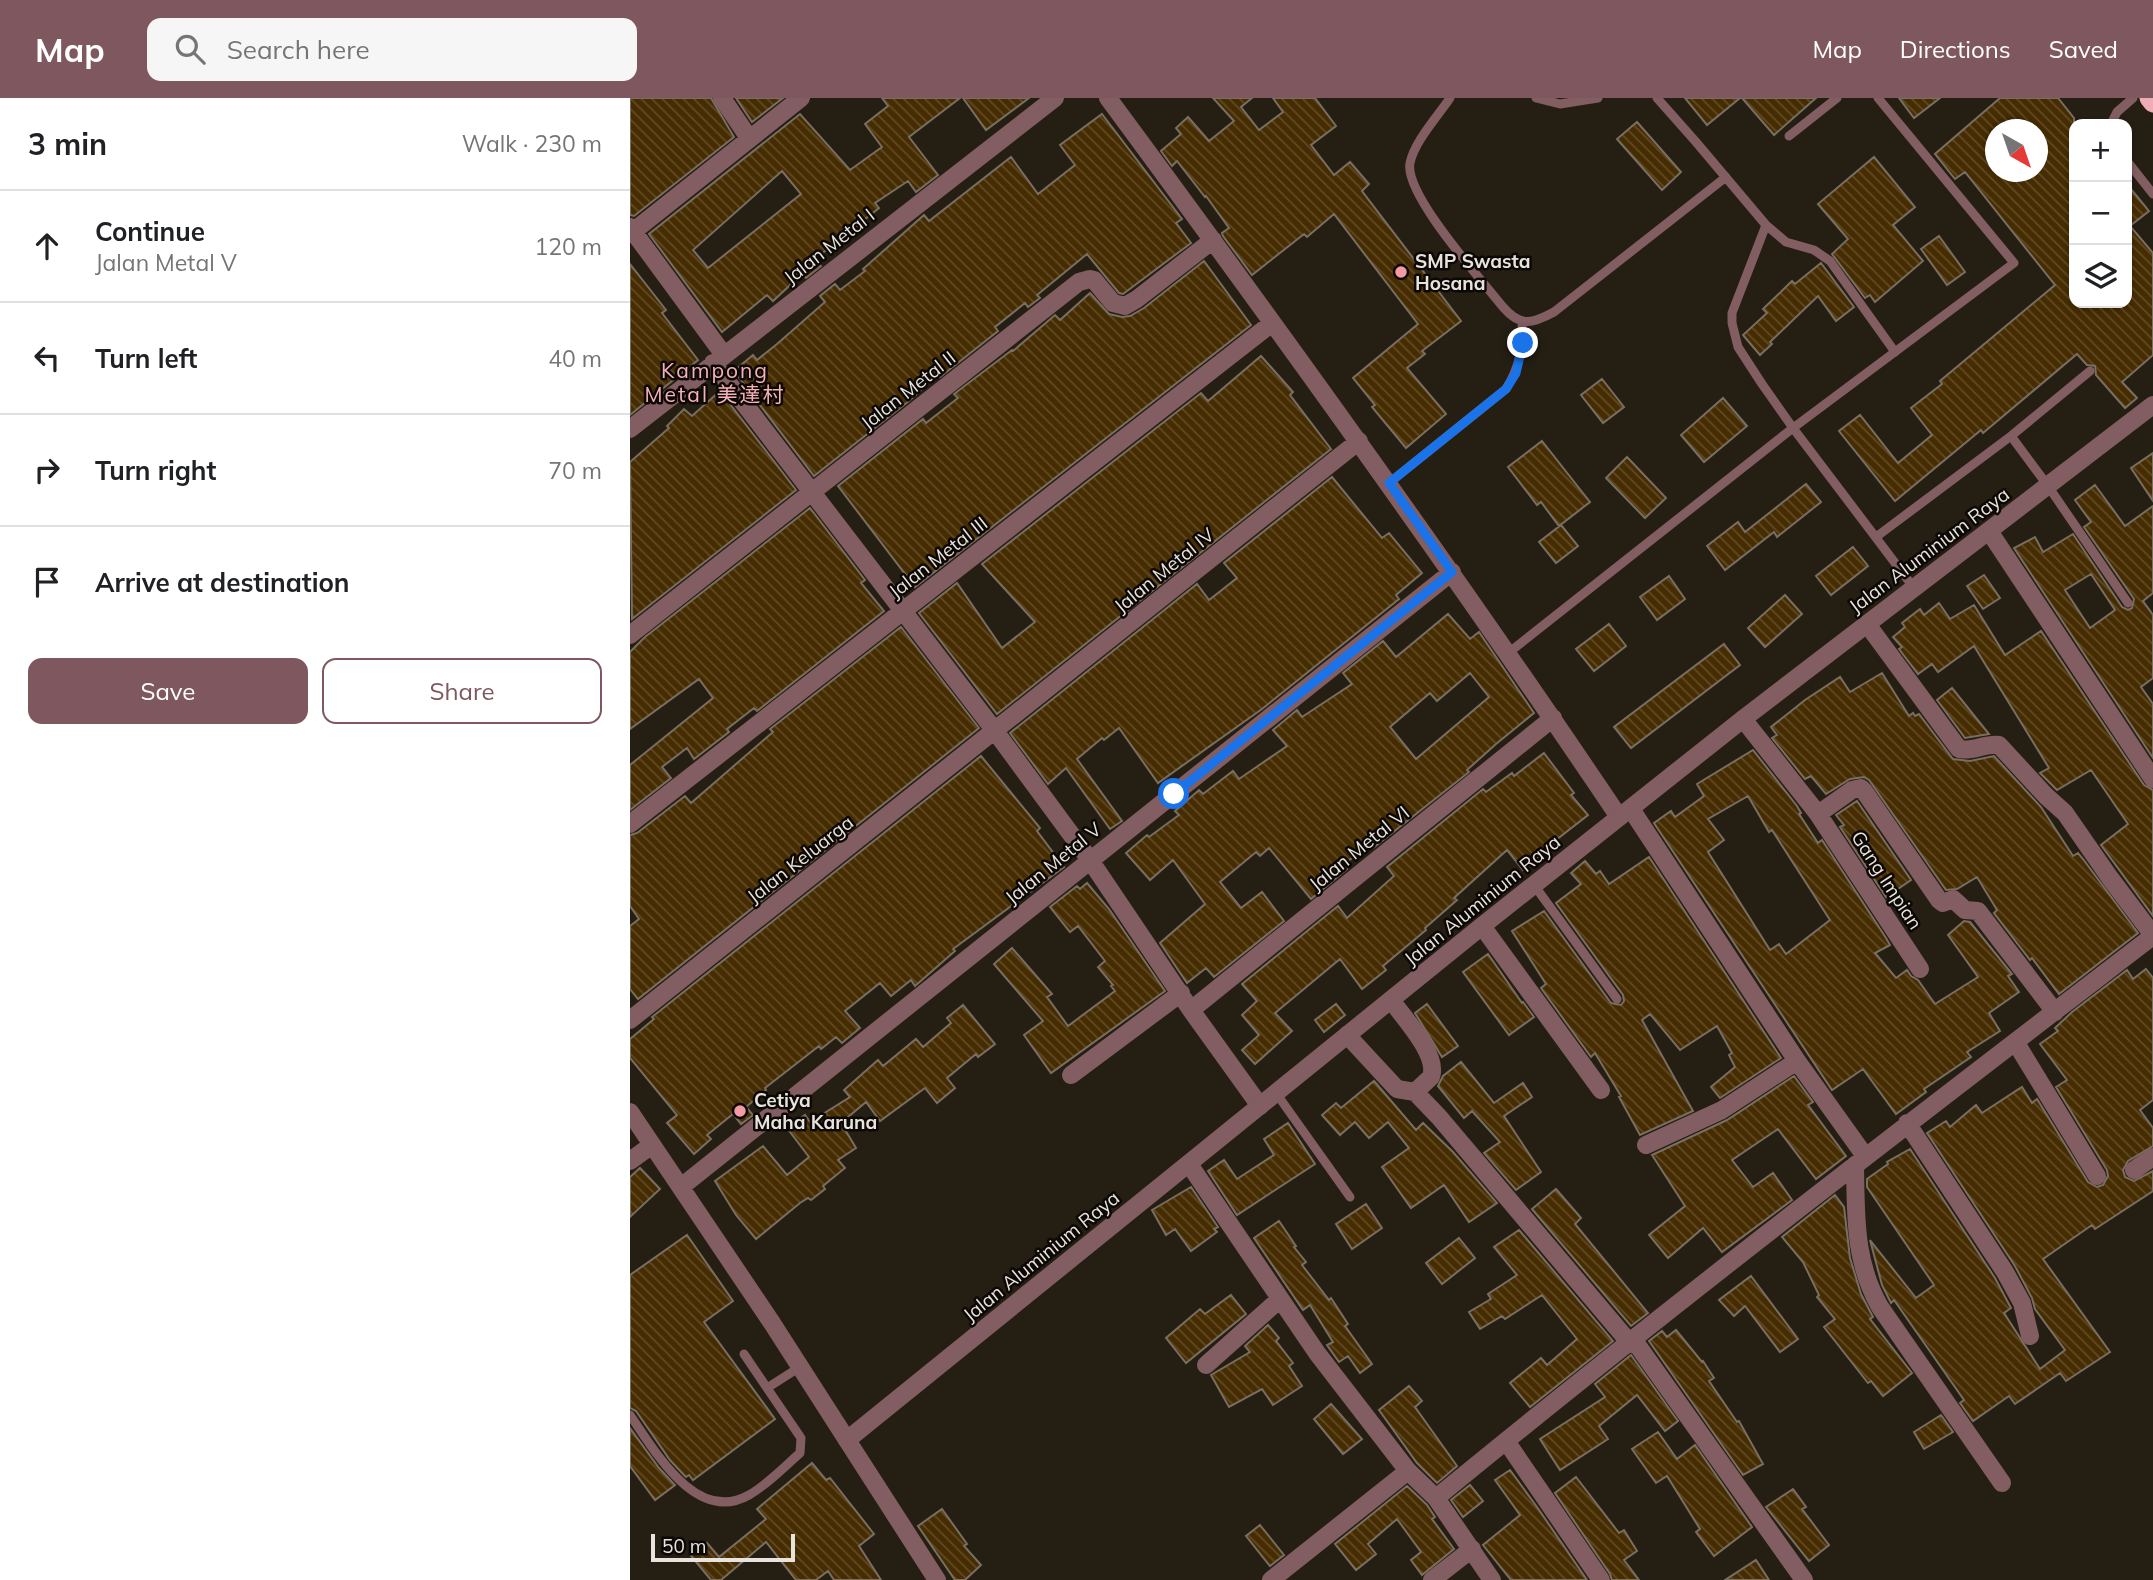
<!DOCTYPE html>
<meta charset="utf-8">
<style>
:root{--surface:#fff;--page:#f6f6f6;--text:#202124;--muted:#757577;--line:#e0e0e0;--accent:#7f575e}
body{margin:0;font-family:Mulish,"Noto Sans SC",sans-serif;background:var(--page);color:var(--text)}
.controls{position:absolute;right:21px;top:21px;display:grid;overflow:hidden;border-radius:14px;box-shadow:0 2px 5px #0004}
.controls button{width:63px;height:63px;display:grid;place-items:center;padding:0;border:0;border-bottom:2px solid var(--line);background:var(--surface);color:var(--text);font:35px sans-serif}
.compass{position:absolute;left:1355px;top:21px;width:63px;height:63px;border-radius:50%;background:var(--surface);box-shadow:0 2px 5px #0004;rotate:140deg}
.scale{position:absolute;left:21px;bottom:18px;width:144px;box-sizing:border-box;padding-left:7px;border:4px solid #e8e3dc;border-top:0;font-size:19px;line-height:24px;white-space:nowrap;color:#e8e3dc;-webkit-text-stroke:5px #0c0805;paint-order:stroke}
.stop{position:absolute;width:21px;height:21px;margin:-16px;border:5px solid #1a73e8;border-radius:50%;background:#fff}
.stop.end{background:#1a73e8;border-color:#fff;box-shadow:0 2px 7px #0008}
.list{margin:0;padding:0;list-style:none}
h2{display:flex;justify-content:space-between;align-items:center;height:91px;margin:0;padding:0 28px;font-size:30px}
h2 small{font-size:23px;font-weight:400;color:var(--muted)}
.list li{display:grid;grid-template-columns:46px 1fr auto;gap:21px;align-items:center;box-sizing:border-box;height:112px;padding:0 28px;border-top:2px solid var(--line)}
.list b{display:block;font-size:26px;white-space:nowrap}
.list p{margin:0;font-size:23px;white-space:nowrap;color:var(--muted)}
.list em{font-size:23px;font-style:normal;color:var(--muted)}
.actions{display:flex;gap:14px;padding:21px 28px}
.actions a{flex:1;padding:16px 0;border:2px solid var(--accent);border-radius:14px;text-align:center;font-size:24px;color:var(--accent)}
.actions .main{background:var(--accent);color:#fff}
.icon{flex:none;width:38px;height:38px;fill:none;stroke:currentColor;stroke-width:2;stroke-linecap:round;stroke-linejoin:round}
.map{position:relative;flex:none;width:1523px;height:1482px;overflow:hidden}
header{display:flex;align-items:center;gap:42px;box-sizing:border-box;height:98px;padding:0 35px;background:var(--accent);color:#fff}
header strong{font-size:33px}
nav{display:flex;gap:38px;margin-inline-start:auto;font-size:24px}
.search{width:490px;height:63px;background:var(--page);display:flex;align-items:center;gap:18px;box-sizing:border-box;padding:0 24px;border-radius:14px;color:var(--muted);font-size:26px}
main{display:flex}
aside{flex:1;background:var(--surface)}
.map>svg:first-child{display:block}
.building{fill:url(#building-back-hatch);stroke:#786e61;stroke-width:2;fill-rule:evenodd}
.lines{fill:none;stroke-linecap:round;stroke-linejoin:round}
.service{stroke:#825d61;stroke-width:9}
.minor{stroke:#825d61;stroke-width:18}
.tertiary{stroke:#825d61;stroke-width:18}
.trunk{stroke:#f0acb4;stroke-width:19}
.route{stroke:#1a73e8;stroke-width:9}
.poi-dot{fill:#f49aa4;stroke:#0c0805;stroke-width:2.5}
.labels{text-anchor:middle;stroke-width:5;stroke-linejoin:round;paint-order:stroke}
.street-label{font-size:19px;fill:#e8e3dc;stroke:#0c0805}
.poi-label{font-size:19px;font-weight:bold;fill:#e8e3dc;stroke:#0c0805;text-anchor:start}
.neighbourhood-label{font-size:21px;letter-spacing:2px;fill:#f5b1b7;stroke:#0c0805}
</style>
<header>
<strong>Map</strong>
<div class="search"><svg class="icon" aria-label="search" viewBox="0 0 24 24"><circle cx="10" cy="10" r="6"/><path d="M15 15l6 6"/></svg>Search here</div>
<nav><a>Map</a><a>Directions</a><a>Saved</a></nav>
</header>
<main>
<aside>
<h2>3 min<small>Walk · 230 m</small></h2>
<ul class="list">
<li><svg class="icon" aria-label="ahead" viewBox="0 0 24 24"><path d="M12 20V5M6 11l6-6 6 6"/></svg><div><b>Continue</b><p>Jalan Metal V</p></div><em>120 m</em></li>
<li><svg class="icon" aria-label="left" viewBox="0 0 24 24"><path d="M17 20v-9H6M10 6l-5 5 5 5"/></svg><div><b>Turn left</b></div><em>40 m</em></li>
<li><svg class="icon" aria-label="right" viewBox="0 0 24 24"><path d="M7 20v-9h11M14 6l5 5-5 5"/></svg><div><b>Turn right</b></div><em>70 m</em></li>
<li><svg class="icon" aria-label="arrive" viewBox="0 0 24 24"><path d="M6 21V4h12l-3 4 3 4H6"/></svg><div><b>Arrive at destination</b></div></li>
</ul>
<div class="actions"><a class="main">Save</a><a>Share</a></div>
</aside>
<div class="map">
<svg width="1523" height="1482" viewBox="0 0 1523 1482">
<defs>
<pattern id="building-back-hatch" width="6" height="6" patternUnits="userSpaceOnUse" patternTransform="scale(1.75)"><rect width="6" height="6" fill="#462c01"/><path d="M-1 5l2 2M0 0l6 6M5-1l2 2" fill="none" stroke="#614a25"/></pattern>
</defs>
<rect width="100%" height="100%" fill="#251e13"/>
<!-- building -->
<path class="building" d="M0,0h81l23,39 -100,79 -4,-1z
M106,0h47l-31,24z
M252,0h78l-51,39 29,38 -22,17 -8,-11 -33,22 4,5 -64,51 6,7 -15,12 -4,-4 -29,27 -6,-6 -45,37 -73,-98 151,-120 50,56 32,-23 -17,-23 23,-18zM152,73l19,23 -93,74 -15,-18z
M333,0h66l-43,32z
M583,0h39l-11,9 18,23 24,-18 -10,-14h42l21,28 -25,19 23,30 16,-13 19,22 -7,7 99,130 -39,30 3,3 -18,14 39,46 -40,34 -34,-41 3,-2 -22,-27 65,-54 -84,-110 -27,23 -3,-3 -52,41 -29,-39 -1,-3 7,-5 -23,-32 -1,1 -28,-36 -5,5 -11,-15 20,-17 -5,-6 12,-11 21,24 25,-20z
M1055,0h55l-33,27z
M1112,0h74l-42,37z
M1269,0h41l-26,20z
M1370,0h58l16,20v185h53v-119l22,27 -19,15 23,27v102l-31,27 15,16 -12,10 -29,-33 -1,-9 -8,-1 -10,-11 -94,79 -2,-3 -86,71 -56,-70 21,-16 38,48 34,-28 -21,-27 31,-24 -2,-3 115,-96 -90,-113 -10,7 -20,-25zM1366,32h42v42h-42z
M472,16l80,105 -6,4 15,20 -68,51 -4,-1 -32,-39 -50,41 3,3 -12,9 -3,-4 -30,24 3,4 -58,46 -2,-3 -29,27 -95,75 -80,-105 19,-16 4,5 20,-16 48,-42 -5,-6 15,-12 5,6 25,-19 -2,-2 61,-54 5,6 82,-64 27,37 37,-29 -15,-20z
M1007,24l44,50 -19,18 -45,-51z
M1244,59l41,50 -22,18 30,36 -48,41 -5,-7 -5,3 -33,-44 16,-15 -30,-35z
M1309,138l26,36 -18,13 -26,-36z
M574,163l47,64 -336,262 -77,-101 85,-67 3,4 32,-25 -4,-4 58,-44 1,1 42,-36 5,5 30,-27 19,21 13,3 8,-1 14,-8z
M1191,165l33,44 -18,14 -18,-25 -48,46 2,2 -12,11 -17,-20 24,-22 -4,-4 29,-28 3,3z
M0,166l36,46 -4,3 36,47 -68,55z
M631,258l32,36 -3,3 41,54 -334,265 -78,-101 38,-30 45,65 33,-26 -53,-58 219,-171 7,8z
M972,281l22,28 -21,16 -22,-28z
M90,293l76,99 -164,129 -2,-157 39,-34 -2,-2 17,-17 8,7z
M1093,300l24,28 -43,36 -23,-27z
M912,343l48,61 -31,24 -18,-24 -4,3 -29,-38z
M1523,355v48l-22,-33z
M997,359l39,41 -21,20 -39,-40z
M702,379l50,61 7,-5 33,40 -26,22 3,4 -137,110 -104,74 -39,-55 -15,12 -2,-2 -25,21 45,62 -12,8 -44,-61 -18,16 -38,-51 187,-149 12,16 28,-22 -13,-15z
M1176,386l15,18 -44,35 -3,-5 -49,38 -18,-24 31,-24 7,10z
M1465,387l30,41 28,-20v87l-10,8 10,14v63l-12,9 12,17v54l-139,-210 21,-11 8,15 30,-18 49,73 6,3 4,-2 2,-9 -50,-72 7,-5 -16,-22zM1461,476l24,36 -25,18 -25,-38z
M180,410l55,72 -4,3 23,28 -127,100 -3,-3 -27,21 2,3 -35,27 -7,-11 -25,19 9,11 -41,32v-45l83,-67 -14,-19 -69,50v-77l15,-15z
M931,427l17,21 -22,17 -17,-21z
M1223,449l15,19 -37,29 -15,-19z
M1354,477l16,23 -17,11 -16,-23z
M1039,478l16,23 -28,21 -17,-23z
M1155,497l17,19 -37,33 -17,-19z
M1309,505l11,16 24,-14 31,50 36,-24 103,154 9,5v126l-52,-71 27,-21 -37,-54 -34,20 -17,-17 9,-5 -75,-122 -36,26 -6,-8 -14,10 -19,-25 3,-2 -9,-10 12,-10 -3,-4 18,-14 4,6z
M818,516l22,25 9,-7 55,81 -38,31 -29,26 2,2 -96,76 -4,-5 -25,22 3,4 -36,30 -42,-51 -9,8 -4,-4 -36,30 21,26 21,-16 22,29 -70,56 -8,-9 -19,15 -27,-40 45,-39 -32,-44 -23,20 -24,-27 21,-18 2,2 30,-22 -4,-4 24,-21 4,4 30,-23 6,8 48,-33 -14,-16 24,-20 5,7 50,-33 -9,-11 40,-32 13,16zM840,575l19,24 -73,62 -26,-32 40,-34 7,8z
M979,526l17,22 -32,25 -18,-22z
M271,529l78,101 -341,271 -8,-10v-63l9,-7 -9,-13v-71l7,-2 48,-37 6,7 82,-71 -3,-3z
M1094,546l16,21 -109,83 -17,-21z
M1252,575l27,43 4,-3 2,3 4,-2 34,45 17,2 24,-5 47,51 32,49 5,-3 5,6 55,74 -79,61 -27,-36 -2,2 -36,-47 3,-3 -20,-33 -20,12 -11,1 -77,-110 -5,-3 -14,2 -24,15 -15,-18 -6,3 -33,-41 5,-3 -6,-8 34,-27 35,-23 10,15z
M1322,590l37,46 -24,4 -28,-38z
M1123,652l44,56 4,7 -2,1 19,29 4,-3 64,98 4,7 -15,8 21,25 11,-8 4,6 7,4 17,24 43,-27 -30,-42 16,-14 6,1 42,52 -4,2 11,16 -30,21 11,18 -33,21 4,5 -47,32 2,3 -30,22 -33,-45 -31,21 -178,-267 17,-12 4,6 29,-21 -7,-12zM1118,698l21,36 3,-2 58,90 -44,34 -7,-10 -9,6 -62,-98 16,-12 -16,-21z
M914,655l30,40 -3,2 17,20 -50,39 2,2 -17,14 -16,-20 -53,48 3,2 -32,28 1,2 -43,36 3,4 -24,19 -22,-30 -65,54 17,18 -37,33 -13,-14 17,-15 -17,-20 15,-14 -15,-17 96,-78 9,12 47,-42 -7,-9 96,-78 3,3 26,-19 2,3z
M351,658l59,72 -3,3 27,36 -111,82 2,2 -40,35 -4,-6 -20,16 -11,-13 -35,28 15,17 -18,15 -6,-6 -15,12 -2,-3 -54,42 1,2 -20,17 7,8 -12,9 -8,-10 -26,21 4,4 -17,15 -27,-31 10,-8 -47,-57v-19l24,-20 -2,-2z
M1227,703l54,79 -25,17 -46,-70 4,-2 -8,-10z
M1019,759l132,201 -61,40 -9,-11 24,-20 -6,-12 3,-2 -15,-27 -37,24 -30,-36 -8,6 51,91 -53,24 -21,-38 2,-1 -26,-43 -4,4 -50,-69 5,-4 -34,-53 32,-20 67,92 10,2 3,-4 -1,-6 -67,-92 25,-19 -10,-11 14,-12 11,13 4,-3 9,13z
M457,785l22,26 56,82 -114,82 -27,-38 19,-14 -49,-57 18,-16 40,46 -5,3 21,29 47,-35 -4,-5 2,-1 -15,-18 7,-6 -27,-35 -8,6 -20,-25 27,-21 3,3z
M858,856l34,49 1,-1 11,15 -25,18 -46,-63z
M1516,871l7,9v122l-13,10 13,18v18l-25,15 -5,9 2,7 9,4 19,-10v20l-58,38 -3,-4 -49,34 67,93 -44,29 -6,-8 -45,31 -6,-8 -36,25 -13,-18 4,-3 -70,-100 -3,3 -9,-18 -12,-45 46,58 18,-13 -67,-98v-8l21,-15 -1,-2 23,-13 85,129 16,30 -7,5 36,56 25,-19 -30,-41 -3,-11 -17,-32 -88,-133 19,-12 4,6 26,-22 6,8 40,-26 10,16 5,-4 51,83 9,5 6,-2 5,-9 -1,-6 -51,-83 11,-7 -27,-36 18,-13 -3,-3 17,-16 55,-42 6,9z
M706,906l9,11 -21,17 -9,-12z
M797,906l31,42 -16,11 -27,-44z
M333,907l32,39 -17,13 -2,-3 -29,24 8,10 -18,15 -12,-15 -45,33 -14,-19 -25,21 15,25 -18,12 7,8 -22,18 2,3 -14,11 -3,-2 -8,5 -44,36 -20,-24 -21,-34 48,-35 24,29 22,-18 -22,-29 18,-13 5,7 40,-25 -6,-7 34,-30 5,6 33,-27 7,8 28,-24 -4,-5z
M831,964l33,41 29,-20 9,14 -28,19 37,56 -25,18 -32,-37 16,-11 -28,-31 -8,7 -26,-32 5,-10z
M1164,978l19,26 -5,3 38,51 -30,23 -38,-50 -46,31 21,27 20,-14 19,27 -70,52 -19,-24 -35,30 -19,-23 36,-29 -33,-51 75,-35z
M744,983l42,49 7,-7 30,29 44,51 -28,19 -25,-37 -33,23 -29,-41 27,-19 -21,-26 -19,16 -14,-16 -15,13 -18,-20 14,-12 5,5z
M658,1025l27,41 -78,51 -29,-44 16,-11 13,19 37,-24 -10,-16z
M10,1070l20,21 -30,28v-40z
M561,1089l27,40 -4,2 3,3 -26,19 -16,-22 -9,6 -14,-25z
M926,1091l25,29 -6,6 73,89 -17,13 -99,-117z
M1205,1097l9,12 6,51 11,36 12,23 -3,2 42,54 -29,23 -12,-15 -3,2 -44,-56 11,-8 -18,-22 2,-2 -16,-33 -21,-25z
M736,1106l16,24 -30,21 -16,-25z
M649,1123l17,25 -2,1 12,15 -4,3 27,35 2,-2 17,26 -3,2 27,38 -12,9 -12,-17 -9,6 -12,-17 6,-3 -23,-37 -7,5 -49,-72z
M889,1132l94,111 -83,66 -20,-24 31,-25 6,7 30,-26 -35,-44 -37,24 -3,-3 -22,13 -11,-17 22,-13 -3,-5 29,-19 -23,-28z
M57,1137l46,66 -29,21 71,97 -82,61 -4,-5 -3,2 -2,-2 -14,-15 -34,-49 -6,-3v-133z
M829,1140l16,20 -33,26 -16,-21z
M1121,1178l47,63 -18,13 -35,-46 -11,10 -15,-16z
M601,1197l15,19 -60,49 -20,-25 34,-29 5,5z
M638,1227l11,13 -3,3 17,22 -4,3 13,20 -29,19 -11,-16 -33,18 -18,-32 39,-23 -5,-6z
M1046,1232l26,32 1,-1 11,17 -5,3 28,41 2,-1 24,43 -20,11 -94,-134 13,-10 5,6z
M1001,1257l47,66 -13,10 -28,-36 -38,31 9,13 -48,31 -20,-31 65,-42 -10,-13z
M779,1288l13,15 -7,6 42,59 -20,17 -20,-20 -38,-53z
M701,1306l31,35 -19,15 -29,-35z
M1311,1317l12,17 -29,17 -10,-17z
M0,1330l29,40 16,17 -20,15 -25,-34z
M1028,1334l19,27 18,-14 57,82 -38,29 -18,-24 4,-3 -33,-53 -11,7 -24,-34z
M182,1365l14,17 4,-2 44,56 -15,12 22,34h-47l-6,-9 -12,9h-20l-30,-38 -45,38h-10l-20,-24 16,-13 12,14 47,-38 -9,-10z
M880,1372l27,37 50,73h-76l-28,-35 37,-30 -25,-35z
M946,1379l43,56 5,-3 13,21 -13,9 15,20h-27l-2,-6 -55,-81z
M840,1387l13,16 -20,16 -12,-17z
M777,1388l20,19 8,12 -3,2 22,30 -32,26 -11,-15 10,-8 -24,-33 -29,25 8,10 -20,16 -21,-26z
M1163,1391l13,18 -4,2 27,36 -20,16 -43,-54z
M312,1411l25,35 -3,2 17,19 -16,15h-10l-37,-54z
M630,1427l24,30 -14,11 -24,-30z
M1126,1462l13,20h-44z"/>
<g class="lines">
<!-- service -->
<path class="service" d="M820,0c-12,18 -36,44 -40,65 -6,31 71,116 93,144 17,20 29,17 51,5l172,-135
M906,0l24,6 38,-6
M1027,0l39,44 70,83 20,17 28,8 16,11 65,91
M1481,26l6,-12 16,-14
M1159,38l48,-38
M1497,63l26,33
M1136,127l-34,88v10l6,24 24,37 31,44 121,160
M1381,338l37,50 80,117
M759,385l117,-94c14,-22 17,-42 16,-68
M1246,439l135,-101 79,-65
M877,556l286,-226 221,-165 -136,-165
M904,787l83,114
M646,995l74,104
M114,1256l23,34
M0,1317c25,36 66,110 119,80 18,-10 35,-28 51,-42l1,-15 -34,-50 33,-21"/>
<!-- minor -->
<path class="minor" d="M92,0l27,40
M478,0c175,237 347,475 511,719
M0,129l94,128
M0,136l171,-136
M83,265l282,368 95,129 101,150 69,96
M0,331l425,-331
M1359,433l164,248
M1237,526l92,125c14,3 26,-6 40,-4l47,51 19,17 45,65 43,57
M0,537l449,-353 11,-3 4,1 19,23 12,3 12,-7 76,-59
M1113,621l75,95 34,-24 9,-2 3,3 75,109 4,3 10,-4 12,11 13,1 77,101
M1001,711l166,252 68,95
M1188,716l102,155
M0,726l642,-501
M852,828l119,164
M761,902c13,18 48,55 40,77l-16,15 24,25 190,225
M561,912l362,-292
M0,922l729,-579
M717,937l50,54 18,3
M1386,945l81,133
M441,977l110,-82
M0,1014l142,211 75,117
M1277,1025l98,149 17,31 8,33
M1016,1047l76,-35 75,-49
M0,1063l22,-16
M559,1066l128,189 91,118 28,27 56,82
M1225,1067c1,52 -1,96 25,142l122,176
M1504,1072l19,-13
M51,1089l771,-615
M1003,1241l171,241
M576,1267l74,-66
M876,1343l95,139
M806,1400c235,-193 476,-377 717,-562
M641,1482l137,-109
M802,1482l40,-31"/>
<!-- tertiary -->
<path class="tertiary" d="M307,1482l-90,-140 635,-514 261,-207 410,-314"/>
<!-- trunk -->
<path class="trunk" d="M1519,0l4,5"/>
</g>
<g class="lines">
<!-- route -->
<path class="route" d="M544,696l278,-222 -63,-89 117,-94 10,-16 7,-30"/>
</g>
<!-- markers -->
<g class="poi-dot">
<circle cx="771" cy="174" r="7"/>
<circle cx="110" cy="1013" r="7"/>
</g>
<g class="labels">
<!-- street labels -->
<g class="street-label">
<text transform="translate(199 148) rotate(-38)" y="7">Jalan Metal I</text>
<text transform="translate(278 292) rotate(-38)" y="7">Jalan Metal II</text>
<text transform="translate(1299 452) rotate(-37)" y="7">Jalan Aluminium Raya</text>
<text transform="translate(308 459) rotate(-38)" y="7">Jalan Metal III</text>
<text transform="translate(534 472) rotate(-39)" y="7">Jalan Metal IV</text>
<text transform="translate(729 750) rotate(-39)" y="7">Jalan Metal VI</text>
<text transform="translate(170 761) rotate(-38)" y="7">Jalan Keluarga</text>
<text transform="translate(423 765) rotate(-39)" y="7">Jalan Metal V</text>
<text transform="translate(1257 782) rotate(57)" y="7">Gang Impian</text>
<text transform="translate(852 802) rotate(-39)" y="7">Jalan Aluminium Raya</text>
<text transform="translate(411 1158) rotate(-39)" y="7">Jalan Aluminium Raya</text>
</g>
<!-- poi labels -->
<g class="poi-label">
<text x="785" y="170">SMP Swasta<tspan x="785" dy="22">Hosana</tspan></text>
<text x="124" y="1009">Cetiya<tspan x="124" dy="22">Maha Karuna</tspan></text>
</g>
<!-- neighbourhood labels -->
<g class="neighbourhood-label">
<text x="85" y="280">Kampong<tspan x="85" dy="24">Metal 美達村</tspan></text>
</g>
</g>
</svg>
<div class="controls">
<button>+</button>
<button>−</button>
<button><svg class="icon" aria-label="layers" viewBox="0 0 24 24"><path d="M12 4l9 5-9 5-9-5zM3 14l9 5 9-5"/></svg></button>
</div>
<svg class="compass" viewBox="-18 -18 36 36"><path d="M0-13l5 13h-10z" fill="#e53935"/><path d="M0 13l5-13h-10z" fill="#757577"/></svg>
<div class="scale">50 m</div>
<div class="stop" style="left:544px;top:696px"></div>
<div class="stop end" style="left:893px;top:245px"></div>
</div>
</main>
